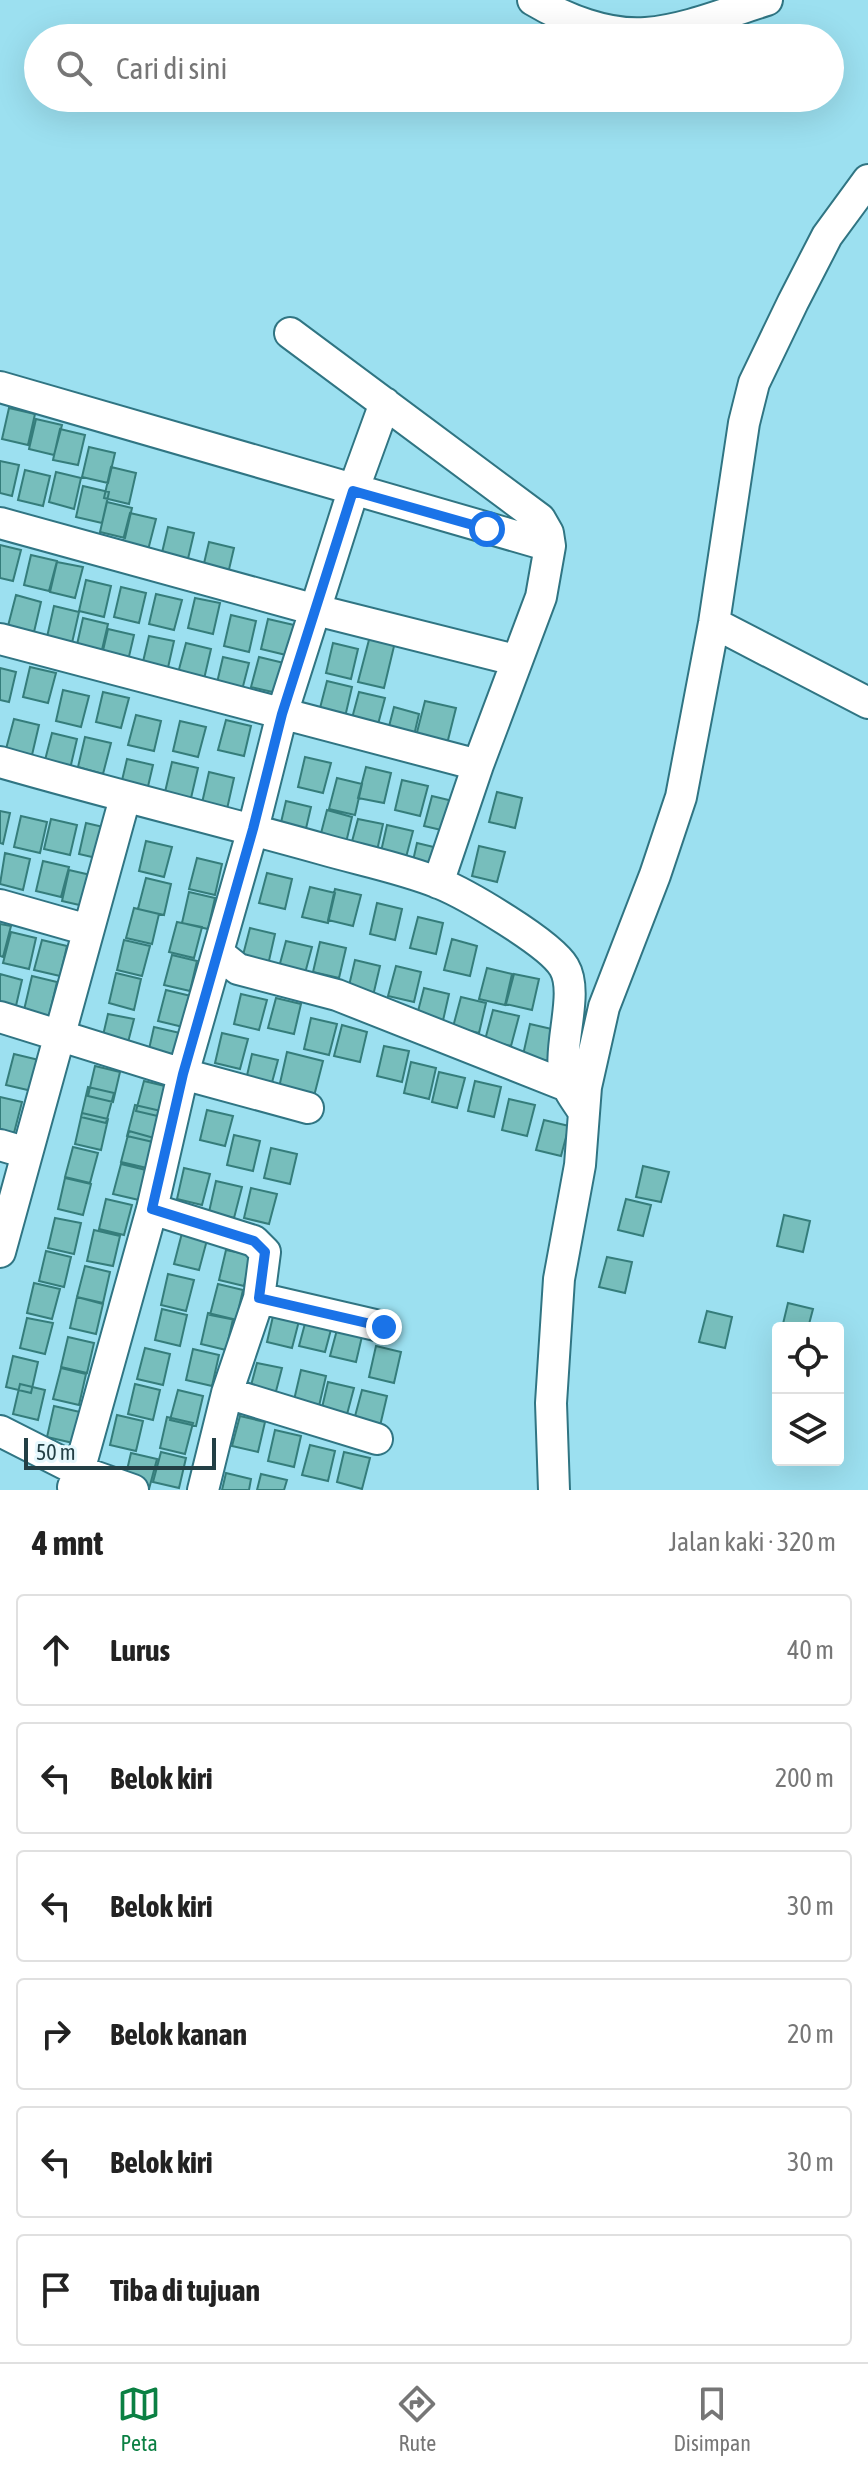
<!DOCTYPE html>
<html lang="id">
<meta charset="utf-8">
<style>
:root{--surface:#fff;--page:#f2f2f2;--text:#222;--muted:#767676;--line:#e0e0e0;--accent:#0b8043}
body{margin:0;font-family:"Asap Condensed",sans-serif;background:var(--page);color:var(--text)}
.controls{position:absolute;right:24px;bottom:24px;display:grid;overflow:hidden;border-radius:8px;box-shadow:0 8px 32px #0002}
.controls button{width:72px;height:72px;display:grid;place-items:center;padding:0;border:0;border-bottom:2px solid var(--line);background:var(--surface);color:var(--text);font:40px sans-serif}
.scale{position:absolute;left:24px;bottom:20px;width:192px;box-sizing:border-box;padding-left:8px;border:4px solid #233f45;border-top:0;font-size:22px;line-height:28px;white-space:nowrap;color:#233f45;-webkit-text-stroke:6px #e5f8fd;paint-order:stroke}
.stop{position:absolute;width:24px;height:24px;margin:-18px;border:6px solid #1a73e8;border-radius:50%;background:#fff}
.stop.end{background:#1a73e8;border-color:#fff;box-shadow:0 2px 8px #0008}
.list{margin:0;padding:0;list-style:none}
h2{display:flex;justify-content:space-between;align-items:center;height:104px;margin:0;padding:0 32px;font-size:34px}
h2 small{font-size:26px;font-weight:400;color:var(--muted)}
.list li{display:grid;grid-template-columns:52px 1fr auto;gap:24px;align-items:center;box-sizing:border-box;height:112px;margin:0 16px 16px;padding:0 16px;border:2px solid var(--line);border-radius:8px}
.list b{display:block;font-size:30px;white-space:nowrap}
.list em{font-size:26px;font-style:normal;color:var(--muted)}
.icon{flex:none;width:44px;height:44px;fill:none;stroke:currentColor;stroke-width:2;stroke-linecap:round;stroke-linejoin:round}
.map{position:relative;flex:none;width:868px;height:1490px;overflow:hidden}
.search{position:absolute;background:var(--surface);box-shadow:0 8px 32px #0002;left:24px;right:24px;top:24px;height:88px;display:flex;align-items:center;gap:20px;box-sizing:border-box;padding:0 28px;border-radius:44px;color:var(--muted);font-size:30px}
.sheet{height:872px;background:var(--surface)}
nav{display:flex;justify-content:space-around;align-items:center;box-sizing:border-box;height:112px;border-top:2px solid var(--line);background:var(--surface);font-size:22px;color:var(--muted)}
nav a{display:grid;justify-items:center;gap:4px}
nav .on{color:var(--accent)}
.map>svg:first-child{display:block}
.building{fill:#77bebc;stroke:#357d7b;stroke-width:2}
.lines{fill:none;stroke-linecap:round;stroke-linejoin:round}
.minor-casing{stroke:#307583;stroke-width:34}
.minor{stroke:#fff;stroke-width:30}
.route{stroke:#1a73e8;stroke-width:10}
</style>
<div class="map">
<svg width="868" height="1490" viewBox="0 0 868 1490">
<rect width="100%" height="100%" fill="#9ce0f0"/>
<!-- building -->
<path class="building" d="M9,408l26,6 -7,31 -26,-6z
M36,419l26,6 -8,30 -25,-6z
M60,429l25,6 -7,30 -25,-5z
M89,447l26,6 -7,30 -26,-6z
M0,461l19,4 -7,31 -12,-3z
M111,467l25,6 -7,31 -25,-6z
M25,470l25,6 -7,30 -25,-6z
M56,472l25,6 -7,31 -25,-7z
M83,486l26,6 -7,31 -26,-6z
M107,502l25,6 -7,30 -25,-6z
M130,513l26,6 -8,31 -26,-6z
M168,527l26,6 -7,30 -26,-6z
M209,542l25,6 -7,30 -25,-6z
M0,545l21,5 -8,31 -13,-3z
M31,555l26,6 -8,30 -25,-6z
M57,562l26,5 -8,31 -25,-6z
M86,580l25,6 -7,31 -25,-6z
M121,587l25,6 -7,30 -25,-6z
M156,594l26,6 -8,30 -25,-6z
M16,595l25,7 -7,30 -26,-6z
M195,598l25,5 -7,31 -25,-6z
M54,606l25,6 -7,31 -25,-6z
M231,615l25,6 -7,31 -25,-6z
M83,618l25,6 -7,30 -25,-5z
M268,619l26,6 -8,30 -25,-6z
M108,629l26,6 -7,30 -26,-6z
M149,636l25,5 -7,31 -25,-6z
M370,636l25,6 -11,46 -26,-6z
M186,643l25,6 -7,30 -26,-6z
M333,643l25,6 -7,30 -25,-6z
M223,657l26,6 -8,31 -25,-7z
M259,657l25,6 -7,30 -26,-6z
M30,667l26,6 -8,30 -25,-6z
M0,668l16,4 -7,30 -9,-2z
M327,681l25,6 -7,30 -26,-5z
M63,690l26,6 -8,31 -25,-6z
M103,692l26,6 -8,30 -25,-6z
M359,692l26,6 -8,30 -26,-6z
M425,701l31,7 -11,44 -31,-8z
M394,707l25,7 -7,30 -26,-6z
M136,715l25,6 -7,30 -26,-6z
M14,719l25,6 -7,30 -26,-6z
M226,720l25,6 -7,30 -26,-6z
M180,721l26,6 -8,30 -25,-6z
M52,733l25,6 -7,30 -26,-5z
M85,737l26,6 -8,31 -25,-7z
M305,757l26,6 -8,30 -25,-6z
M127,759l26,6 -7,30 -26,-6z
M172,762l26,6 -7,30 -26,-6z
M366,767l25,6 -7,30 -26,-5z
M209,772l25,6 -7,31 -25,-6z
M337,778l25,6 -7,31 -26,-6z
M402,780l26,6 -8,30 -25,-6z
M497,792l25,6 -7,30 -26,-6z
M432,796l25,6 -7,30 -26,-6z
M286,801l25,6 -7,30 -25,-6z
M327,810l25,7 -7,30 -26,-6z
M0,811l10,2 -7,31 -3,-1z
M21,816l26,6 -7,31 -26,-6z
M51,819l26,6 -7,30 -26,-6z
M358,819l25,5 -7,31 -26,-6z
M86,823l26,6 -7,31 -26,-6z
M387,825l26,6 -8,30 -25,-5z
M146,841l26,6 -8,30 -25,-6z
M417,843l25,6 -7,31 -25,-6z
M479,846l26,6 -8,30 -25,-6z
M5,853l25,6 -7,31 -23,-6z
M197,858l25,6 -7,31 -26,-6z
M43,861l26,6 -8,30 -25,-6z
M69,870l26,6 -7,31 -26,-6z
M267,873l25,6 -7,30 -26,-6z
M146,878l25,6 -7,31 -26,-6z
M310,887l25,6 -7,30 -26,-6z
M335,889l26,6 -8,31 -25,-6z
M189,892l26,6 -7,31 -26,-6z
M377,903l25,6 -7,31 -25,-6z
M134,908l25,6 -7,30 -26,-6z
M418,917l25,6 -7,31 -26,-6z
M177,922l25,5 -8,31 -25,-6z
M0,924l11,2 -8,31 -3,-1z
M250,928l25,6 -7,31 -26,-6z
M11,932l25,6 -7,31 -26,-6z
M452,939l25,7 -7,30 -26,-6z
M42,940l25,6 -7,30 -26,-6z
M124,940l26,6 -8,30 -25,-6z
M286,941l26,6 -8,30 -26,-6z
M320,942l26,6 -7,30 -26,-6z
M172,955l25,6 -7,30 -26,-6z
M355,960l25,6 -7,30 -25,-6z
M396,966l25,6 -7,30 -26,-6z
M487,968l25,6 -7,31 -26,-6z
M116,973l25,6 -7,31 -25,-7z
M0,974l22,6 -7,30 -15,-3z
M514,974l25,5 -7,31 -26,-6z
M32,976l25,6 -8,34 -25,-6z
M424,988l25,6 -7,31 -26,-6z
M166,990l25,6 -8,31 -25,-6z
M241,994l26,6 -8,30 -25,-6z
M461,997l25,6 -7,30 -26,-6z
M276,998l25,6 -7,30 -26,-6z
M493,1010l26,6 -8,30 -26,-6z
M108,1014l26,5 -8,31 -25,-6z
M311,1018l26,6 -8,31 -25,-6z
M530,1024l26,6 -8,31 -25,-6z
M342,1025l25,7 -7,30 -26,-6z
M154,1027l26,6 -7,31 -26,-6z
M222,1033l26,6 -8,30 -25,-6z
M384,1046l25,5 -7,31 -25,-6z
M287,1052l36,9 -10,39 -35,-8z
M14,1054l25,6 -7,31 -26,-6z
M252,1054l26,6 -8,30 -25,-6z
M411,1062l25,6 -7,31 -25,-6z
M95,1066l25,6 -7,30 -25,-6z
M439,1072l26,6 -8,30 -25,-6z
M144,1081l25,6 -7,30 -26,-6z
M475,1081l26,6 -7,30 -26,-6z
M88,1087l26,6 -8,30 -25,-6z
M0,1097l22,5 -8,31 -14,-4z
M509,1099l26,6 -8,31 -25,-6z
M135,1105l26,6 -8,31 -26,-6z
M207,1110l26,6 -8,30 -25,-6z
M82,1113l26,6 -7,31 -26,-6z
M544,1120l25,6 -8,30 -25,-6z
M129,1131l25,7 -7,30 -26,-6z
M234,1135l26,6 -7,30 -26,-6z
M73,1147l25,6 -8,30 -25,-6z
M271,1148l26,6 -7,30 -26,-6z
M121,1164l25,6 -7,30 -26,-6z
M643,1166l26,6 -8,30 -25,-5z
M184,1168l26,6 -8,31 -25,-6z
M65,1178l26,6 -8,31 -25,-6z
M216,1181l26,6 -8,31 -25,-6z
M251,1188l26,6 -8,30 -25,-6z
M106,1199l26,6 -8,30 -25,-6z
M626,1199l25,6 -8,31 -25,-6z
M784,1215l26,6 -7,31 -26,-6z
M55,1218l26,5 -7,31 -26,-6z
M94,1230l26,6 -7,30 -26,-5z
M182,1233l25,7 -8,30 -25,-6z
M226,1250l25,5 -7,31 -25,-6z
M46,1251l25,6 -7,30 -25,-6z
M607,1257l25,5 -7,31 -26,-6z
M85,1266l25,6 -7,31 -26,-6z
M168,1274l26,6 -8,31 -25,-6z
M34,1283l26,6 -8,30 -25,-6z
M218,1284l25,6 -7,30 -26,-5z
M77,1297l26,7 -7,30 -26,-6z
M788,1303l25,6 -5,19h-26z
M162,1309l25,6 -7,31 -25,-6z
M707,1311l25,6 -7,31 -26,-6z
M274,1312l26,5 -8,31 -25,-6z
M208,1313l25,6 -7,31 -25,-6z
M307,1316l26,6 -8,30 -26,-6z
M27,1318l26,5 -8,31 -25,-6z
M338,1326l25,6 -7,30 -26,-6z
M68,1337l26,6 -7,30 -26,-6z
M376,1346l25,6 -7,31 -25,-6z
M145,1348l25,6 -7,31 -26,-6z
M193,1349l26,6 -7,31 -26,-6z
M13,1356l25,6 -7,31 -25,-6z
M257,1363l25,5 -8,31 -25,-6z
M61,1368l25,6 -7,31 -26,-6z
M301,1370l25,6 -7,30 -25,-6z
M328,1382l26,6 -8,30 -25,-6z
M20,1384l25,6 -7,30 -25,-6z
M135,1384l25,6 -7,30 -25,-6z
M178,1390l25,6 -7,30 -26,-6z
M362,1390l25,6 -7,30 -26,-6z
M54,1406l26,6 -7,31 -26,-6z
M117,1415l26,6 -7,30 -26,-6z
M240,1416l25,6 -7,30 -26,-6z
M167,1417l26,6 -8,31 -25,-6z
M275,1430l26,6 -7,31 -26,-6z
M310,1445l25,6 -7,30 -26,-6z
M161,1452l25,6 -7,30 -26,-6z
M344,1452l26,6 -8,31 -25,-7z
M131,1453l26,6 -8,30 -25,-6z
M226,1473l25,6 -2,11h-27z
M261,1474l26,6 -3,10h-27z"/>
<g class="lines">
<!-- minor casing -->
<g class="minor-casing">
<path id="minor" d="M533,0c32,19 74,36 113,33 40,-3 82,-21 121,-33
M290,333l250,186 8,14 2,13
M0,387l550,159 -9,51 -63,168 -40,118
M0,523l316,87 199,50
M714,623l154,80
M0,639l478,126
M0,762c107,31 215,57 322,87 38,11 80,19 117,34 27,11 111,60 125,84 17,29 -11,87 4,120 4,9 11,17 16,26
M0,905l88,25
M218,953l20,16 99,26 230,91
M0,1017l183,57 125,34
M0,1145l27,8
M152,1209l102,32 11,11 -6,46 -32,95 -24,97
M0,1252l125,-454
M259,1298l125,29
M227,1393l150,46
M0,1431l79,40 -6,16
M133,1490l-54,-19 73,-262 31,-135 70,-245 29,-115 71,-223 32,-88
M554,1490l-3,-87 8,-124 21,-114 6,-78 18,-80 51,-132 26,-78 33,-174 30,-200 10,-40 39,-81 34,-66 41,-56"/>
</g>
<!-- minor -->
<use href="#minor" class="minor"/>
</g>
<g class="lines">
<!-- route -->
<path class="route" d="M384,1327l-125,-29 6,-46 -11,-11 -102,-32 31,-135 70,-245 29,-115 71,-223 134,38"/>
</g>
</svg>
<div class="controls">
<button><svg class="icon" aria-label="locate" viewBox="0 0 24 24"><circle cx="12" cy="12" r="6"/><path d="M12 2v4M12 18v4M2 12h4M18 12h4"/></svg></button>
<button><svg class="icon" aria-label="layers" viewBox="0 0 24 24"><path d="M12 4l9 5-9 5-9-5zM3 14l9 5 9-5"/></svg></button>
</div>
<div class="scale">50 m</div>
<div class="stop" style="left:487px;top:529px"></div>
<div class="stop end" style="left:384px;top:1327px"></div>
<div class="search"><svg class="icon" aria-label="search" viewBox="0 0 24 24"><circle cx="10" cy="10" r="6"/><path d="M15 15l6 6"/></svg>Cari di sini</div>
</div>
<section class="sheet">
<h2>4 mnt<small>Jalan kaki · 320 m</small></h2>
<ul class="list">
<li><svg class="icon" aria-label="ahead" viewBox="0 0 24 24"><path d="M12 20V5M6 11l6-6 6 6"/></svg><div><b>Lurus</b></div><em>40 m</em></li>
<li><svg class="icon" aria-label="left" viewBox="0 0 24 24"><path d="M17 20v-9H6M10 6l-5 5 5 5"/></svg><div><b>Belok kiri</b></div><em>200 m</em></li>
<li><svg class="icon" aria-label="left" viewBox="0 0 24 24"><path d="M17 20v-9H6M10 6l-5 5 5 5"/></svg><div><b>Belok kiri</b></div><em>30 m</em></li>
<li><svg class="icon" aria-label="right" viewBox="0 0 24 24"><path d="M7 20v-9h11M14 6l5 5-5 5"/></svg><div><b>Belok kanan</b></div><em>20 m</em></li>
<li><svg class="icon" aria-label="left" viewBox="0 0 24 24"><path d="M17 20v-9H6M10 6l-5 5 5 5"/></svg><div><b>Belok kiri</b></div><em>30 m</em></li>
<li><svg class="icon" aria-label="arrive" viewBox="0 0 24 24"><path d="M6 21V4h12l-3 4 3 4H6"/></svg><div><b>Tiba di tujuan</b></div></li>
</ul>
</section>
<nav>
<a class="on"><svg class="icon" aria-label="map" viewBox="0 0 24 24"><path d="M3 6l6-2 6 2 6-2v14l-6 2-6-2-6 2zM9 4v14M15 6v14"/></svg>Peta</a>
<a><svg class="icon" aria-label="directions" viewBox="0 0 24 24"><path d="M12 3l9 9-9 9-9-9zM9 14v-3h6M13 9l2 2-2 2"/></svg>Rute</a>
<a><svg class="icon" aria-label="saved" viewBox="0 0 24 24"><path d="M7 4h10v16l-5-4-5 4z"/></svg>Disimpan</a>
</nav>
